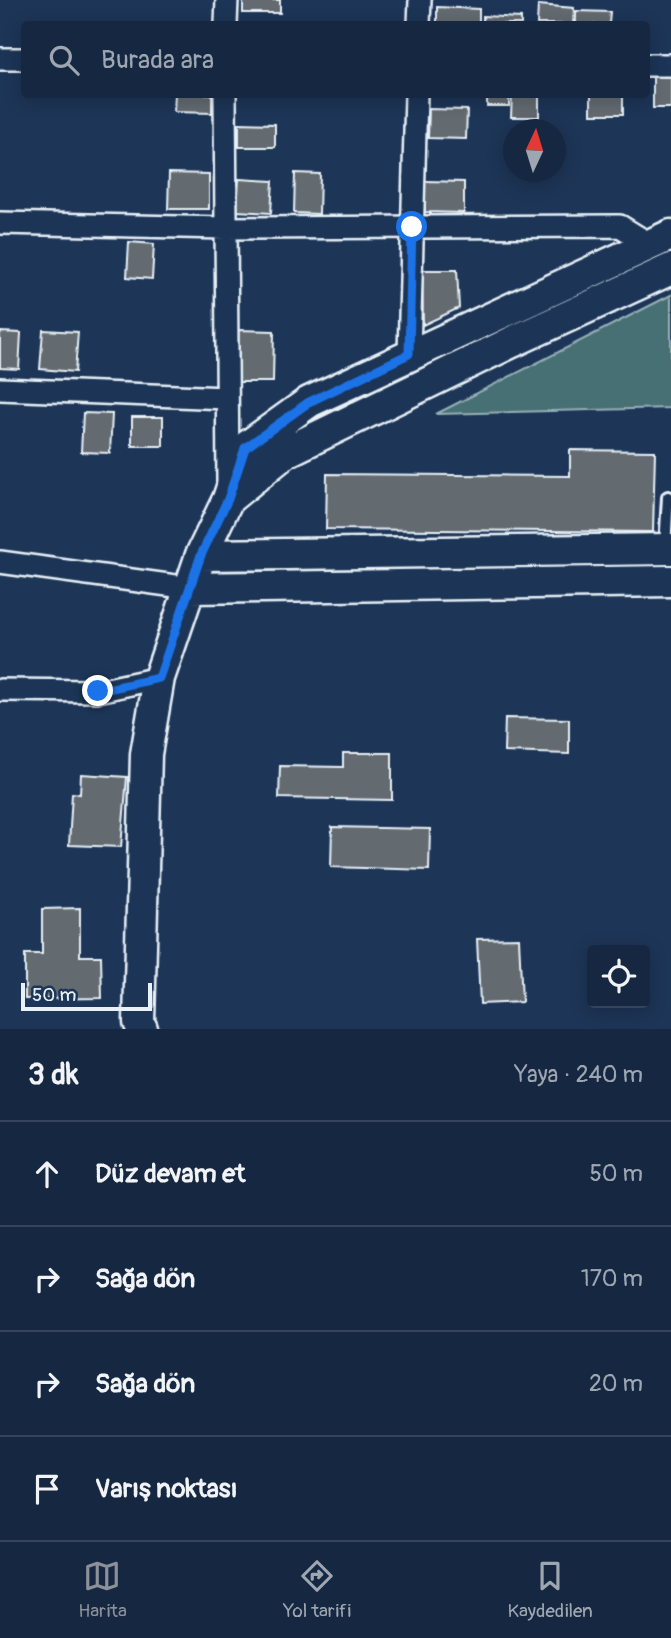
<!DOCTYPE html>
<html lang="tr">
<meta charset="utf-8">
<style>
:root{--surface:#162841;--page:#1f3048;--text:#f1f3f6;--muted:#9ea6b1;--line:#35445a;--accent:#8c9099}
body{margin:0;font-family:Pangolin,sans-serif;background:var(--page);color:var(--text)}
.controls{position:absolute;right:21px;bottom:21px;display:grid;overflow:hidden;border-radius:7px;box-shadow:0 4px 18px #0003}
.controls button{width:63px;height:63px;display:grid;place-items:center;padding:0;border:0;border-bottom:2px solid var(--line);background:var(--surface);color:var(--text);font:35px sans-serif}
.compass{position:absolute;left:503px;top:119px;width:63px;height:63px;border-radius:50%;background:var(--surface);box-shadow:0 4px 18px #0003;rotate:4deg}
.scale{position:absolute;left:21px;bottom:18px;width:131px;box-sizing:border-box;padding-left:7px;border:4px solid #e8f1f8;border-top:0;font-size:19px;line-height:24px;white-space:nowrap;color:#e8f1f8;-webkit-text-stroke:5px #1d3557;paint-order:stroke}
.stop{position:absolute;width:21px;height:21px;margin:-16px;border:5px solid #1a73e8;border-radius:50%;background:#fff}
.stop.end{background:#1a73e8;border-color:#fff;box-shadow:0 2px 7px #0008}
.list{margin:0;padding:0;list-style:none}
h2{display:flex;justify-content:space-between;align-items:center;height:91px;margin:0;padding:0 28px;font-size:30px}
h2 small{font-size:23px;font-weight:400;color:var(--muted)}
.list li{display:grid;grid-template-columns:46px 1fr auto;gap:21px;align-items:center;box-sizing:border-box;height:105px;padding:0 28px;border-top:2px solid var(--line)}
.list b{display:block;font-size:26px;white-space:nowrap}
.list em{font-size:23px;font-style:normal;color:var(--muted)}
.icon{flex:none;width:38px;height:38px;fill:none;stroke:currentColor;stroke-width:2;stroke-linecap:round;stroke-linejoin:round}
.map{position:relative;flex:none;width:671px;height:1029px;overflow:hidden}
.search{position:absolute;background:var(--surface);box-shadow:0 4px 18px #0003;left:21px;right:21px;top:21px;height:77px;display:flex;align-items:center;gap:18px;box-sizing:border-box;padding:0 24px;border-radius:7px;color:var(--muted);font-size:26px}
.sheet{height:511px;background:var(--surface)}
nav{display:flex;justify-content:space-around;align-items:center;box-sizing:border-box;height:98px;border-top:2px solid var(--line);background:var(--surface);font-size:19px;color:var(--muted)}
nav a{display:grid;justify-items:center;gap:4px}
nav .on{color:var(--accent)}
.map>svg:first-child{display:block}
.green{fill:#466f74;stroke:#97b0b6;stroke-width:2}
.building{fill:#646a6f;stroke:#e8f1f8;stroke-width:2}
.lines{fill:none;stroke-linecap:round;stroke-linejoin:round}
.lane-casing{stroke:#e8f1f8;stroke-width:16}
.street-casing{stroke:#e8f1f8;stroke-width:26}
.secondary-casing{stroke:#e8f1f8;stroke-width:35}
.lane{stroke:#1d3557;stroke-width:10}
.street{stroke:#1d3557;stroke-width:21}
.secondary{stroke:#1d3557;stroke-width:30}
.route{stroke:#1a73e8;stroke-width:9}
</style>
<div class="map">
<svg width="671" height="1029" viewBox="0 0 671 1029">
<rect width="100%" height="100%" fill="#1d3557"/>
<filter id="ink" filterUnits="userSpaceOnUse"><feTurbulence type="fractalNoise" baseFrequency=".0143" numOctaves="2"/><feDisplacementMap in="SourceGraphic" scale="14" xChannelSelector="R" yChannelSelector="G"/><feConvolveMatrix kernelMatrix="1 2 1 2 8 2 1 2 1" color-interpolation-filters="sRGB"/></filter>
<g filter="url(#ink)">
<!-- green -->
<path class="green" d="M671,295v113l-235,6z"/>
<!-- building -->
<path class="building" d="M243,0h37v13h-37z
M538,5l36,3 -1,16h-36z
M437,7l42,2v15h-42z
M576,11l34,1 -1,12h-33z
M483,16l38,2v6h-38z
M653,71h18v37h-18z
M175,94h37v19l-38,-1z
M487,94h22v12h-22z
M512,94h27v23h-28z
M591,94h32v20h-32z
M429,109l38,1 -1,29 -38,-1z
M239,123l36,1v23h-36z
M169,173l40,1v35h-41z
M295,173l25,1 -1,40 -25,-1z
M239,179l34,2 -2,32 -34,-2z
M425,181l39,1v31l-39,-1z
M129,242l25,2 -2,35 -25,-2z
M422,270h35l2,38 -36,17z
M43,330l35,2 -3,40 -35,-3z
M237,330l37,1 -1,51h-37z
M0,332l21,1 -2,36 -19,-1z
M83,413l29,1 -2,39 -29,-1z
M132,417h31v29h-31z
M570,450l85,1 -2,81 -327,-3 1,-55 243,2z
M505,718l64,1v35l-65,-2z
M343,753h49v47l-113,-2 1,-32 63,1z
M81,774l46,3 -6,70 -52,-2 3,-52 8,1z
M332,827l98,2 -1,41 -98,-3z
M80,908v48h21l1,42 -77,1v-45h17v-45z
M519,938l3,64 -42,2 -3,-65z"/>
<g class="lines">
<!-- lane casing -->
<g class="lane-casing">
<path id="lane" d="M665,547l3,-50"/>
</g>
<!-- street casing -->
<g class="street-casing">
<path id="street" d="M226,24l1,-24
M419,24l1,-24
M0,59h24
M646,65h25
M225,94l3,389
M0,223l225,5 395,-2 31,19
M409,354l7,-260
M0,389l227,9
M0,562l190,26
M0,690l98,1 61,-13"/>
</g>
<!-- secondary casing -->
<g class="secondary-casing">
<path id="secondary" d="M228,499l58,-47 226,-110 159,-73
M201,555l470,-6
M190,588l481,-7
M142,1029l-3,-7 7,-268 13,-76 42,-123 27,-56 17,-51 64,-46 362,-167"/>
</g>
<!-- lane -->
<use href="#lane" class="lane"/>
<!-- street -->
<use href="#street" class="street"/>
<!-- secondary -->
<use href="#secondary" class="secondary"/>
</g>
</g>
<g class="lines" filter="url(#ink)">
<!-- route -->
<path class="route" d="M98,691l61,-13 42,-123 27,-56 17,-51 64,-46 100,-48 3,-127"/>
</g>
</svg>
<div class="controls">
<button><svg class="icon" aria-label="locate" viewBox="0 0 24 24"><circle cx="12" cy="12" r="6"/><path d="M12 2v4M12 18v4M2 12h4M18 12h4"/></svg></button>
</div>
<svg class="compass" viewBox="-18 -18 36 36"><path d="M0-13l5 13h-10z" fill="#e53935"/><path d="M0 13l5-13h-10z" fill="#9ea6b1"/></svg>
<div class="scale">50 m</div>
<div class="stop" style="left:412px;top:227px"></div>
<div class="stop end" style="left:98px;top:691px"></div>
<div class="search"><svg class="icon" aria-label="search" viewBox="0 0 24 24"><circle cx="10" cy="10" r="6"/><path d="M15 15l6 6"/></svg>Burada ara</div>
</div>
<section class="sheet">
<h2>3 dk<small>Yaya · 240 m</small></h2>
<ul class="list">
<li><svg class="icon" aria-label="ahead" viewBox="0 0 24 24"><path d="M12 20V5M6 11l6-6 6 6"/></svg><div><b>Düz devam et</b></div><em>50 m</em></li>
<li><svg class="icon" aria-label="right" viewBox="0 0 24 24"><path d="M7 20v-9h11M14 6l5 5-5 5"/></svg><div><b>Sağa dön</b></div><em>170 m</em></li>
<li><svg class="icon" aria-label="right" viewBox="0 0 24 24"><path d="M7 20v-9h11M14 6l5 5-5 5"/></svg><div><b>Sağa dön</b></div><em>20 m</em></li>
<li><svg class="icon" aria-label="arrive" viewBox="0 0 24 24"><path d="M6 21V4h12l-3 4 3 4H6"/></svg><div><b>Varış noktası</b></div></li>
</ul>
</section>
<nav>
<a class="on"><svg class="icon" aria-label="map" viewBox="0 0 24 24"><path d="M3 6l6-2 6 2 6-2v14l-6 2-6-2-6 2zM9 4v14M15 6v14"/></svg>Harita</a>
<a><svg class="icon" aria-label="directions" viewBox="0 0 24 24"><path d="M12 3l9 9-9 9-9-9zM9 14v-3h6M13 9l2 2-2 2"/></svg>Yol tarifi</a>
<a><svg class="icon" aria-label="saved" viewBox="0 0 24 24"><path d="M7 4h10v16l-5-4-5 4z"/></svg>Kaydedilen</a>
</nav>
